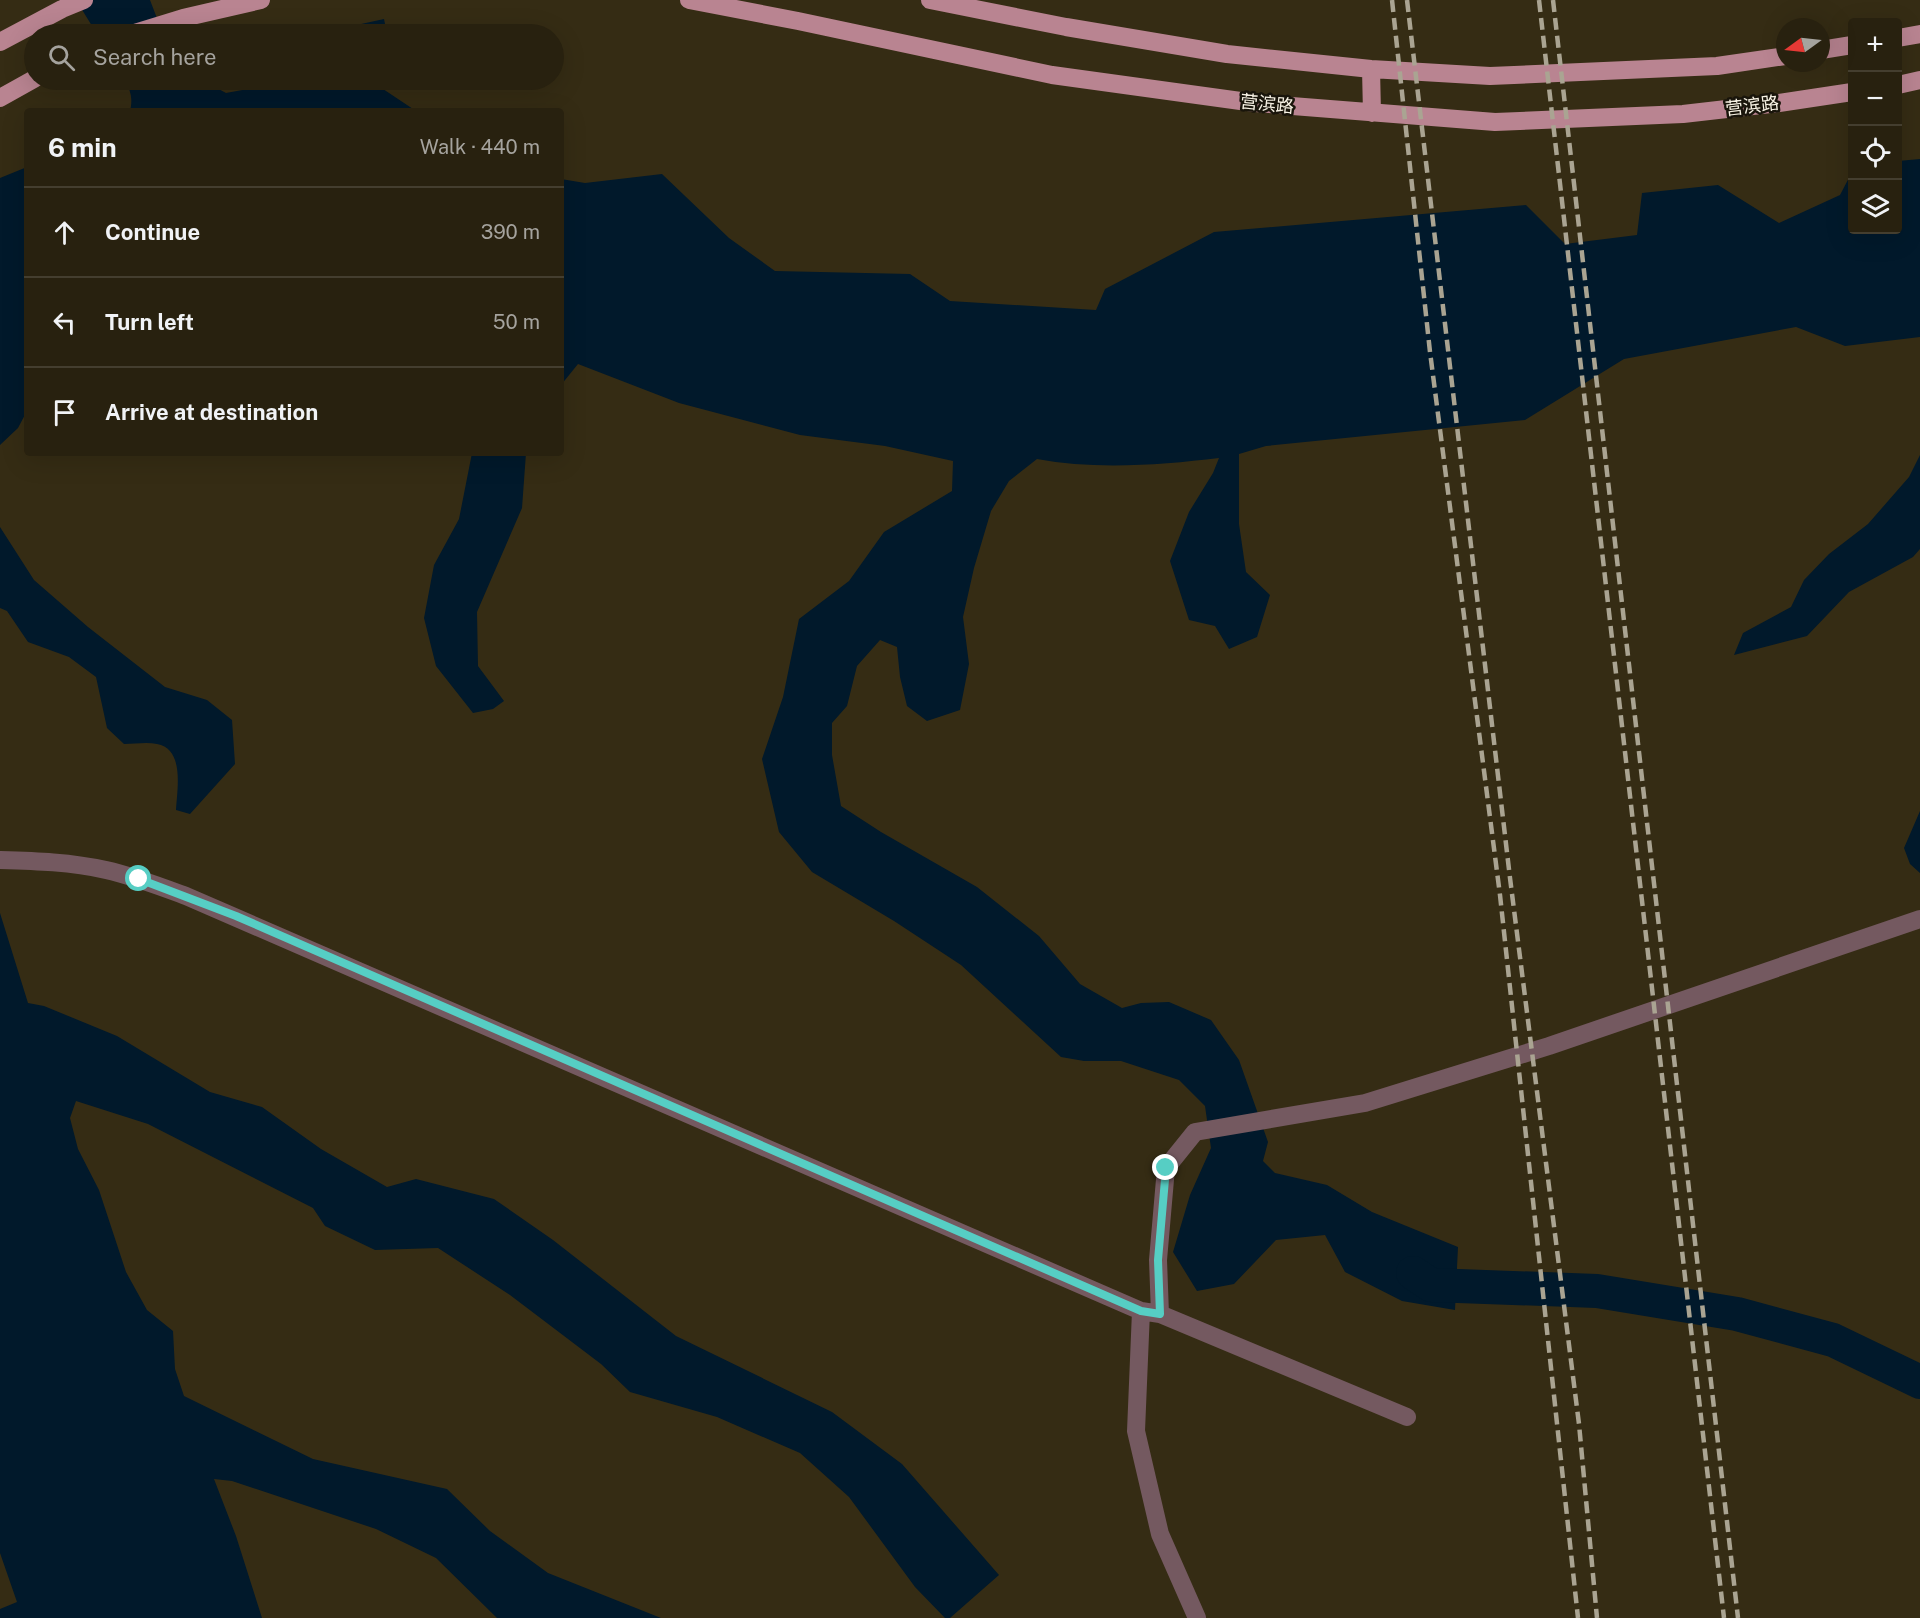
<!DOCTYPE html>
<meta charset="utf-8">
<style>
:root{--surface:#28210f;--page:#342e1d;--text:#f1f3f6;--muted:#a5a39e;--line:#443e2f}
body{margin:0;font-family:"Public Sans","Noto Sans SC",sans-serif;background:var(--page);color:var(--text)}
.controls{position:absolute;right:18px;top:18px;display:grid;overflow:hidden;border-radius:6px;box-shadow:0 6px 24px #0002}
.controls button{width:54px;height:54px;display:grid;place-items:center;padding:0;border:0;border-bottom:2px solid var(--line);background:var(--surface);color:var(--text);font:30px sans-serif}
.compass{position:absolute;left:1776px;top:18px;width:54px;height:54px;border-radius:50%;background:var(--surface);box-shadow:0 6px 24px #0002;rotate:255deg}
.stop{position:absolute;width:18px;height:18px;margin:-14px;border:4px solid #56cec4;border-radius:50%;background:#fff}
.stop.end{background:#56cec4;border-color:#fff;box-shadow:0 2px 6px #0008}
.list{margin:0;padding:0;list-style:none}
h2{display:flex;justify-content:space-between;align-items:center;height:78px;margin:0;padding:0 24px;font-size:26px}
h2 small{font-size:20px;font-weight:400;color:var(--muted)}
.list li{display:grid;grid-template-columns:39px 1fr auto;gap:18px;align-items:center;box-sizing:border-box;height:90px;padding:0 24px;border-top:2px solid var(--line)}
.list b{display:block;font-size:22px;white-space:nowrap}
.list em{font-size:20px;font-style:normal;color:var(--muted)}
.icon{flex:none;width:33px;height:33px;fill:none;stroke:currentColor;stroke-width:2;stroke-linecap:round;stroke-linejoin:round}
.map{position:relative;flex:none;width:1920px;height:1618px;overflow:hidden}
.search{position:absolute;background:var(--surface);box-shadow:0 6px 24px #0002;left:24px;top:24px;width:540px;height:66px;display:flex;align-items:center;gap:15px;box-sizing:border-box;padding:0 21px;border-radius:33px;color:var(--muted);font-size:22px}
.panel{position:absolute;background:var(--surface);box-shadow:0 6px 24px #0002;left:24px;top:108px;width:540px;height:348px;border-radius:6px}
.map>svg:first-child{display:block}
.water{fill:#01192b}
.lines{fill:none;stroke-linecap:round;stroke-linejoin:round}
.river{stroke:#01192b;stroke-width:34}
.street{stroke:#745960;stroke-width:18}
.primary{stroke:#b98491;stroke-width:18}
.rail{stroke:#aaa492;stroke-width:4.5;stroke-dasharray:12 6;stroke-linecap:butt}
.route{stroke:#56cec4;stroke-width:8}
.labels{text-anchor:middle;stroke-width:5;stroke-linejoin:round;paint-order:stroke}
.street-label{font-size:18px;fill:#f7f2e4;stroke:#19150b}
</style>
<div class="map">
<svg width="1920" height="1618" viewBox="0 0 1920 1618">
<rect width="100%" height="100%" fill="#352c14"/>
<!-- water -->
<path class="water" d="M76,0h74l13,34h-66z
M384,19l3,15h-69l2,-1z
M124,80h78l24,13 43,-8 5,-5h111l-2,9 33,22h-286c3,-12 1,-21 -6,-31z
M1920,159v178l-75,9 -49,-19 -172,32 -99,61 -259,26 -27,8v70l7,48 24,23 -13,42 -28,12 -14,-23 -26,-6 -19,-59 19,-49 24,-39 6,-15c-58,7 -124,12 -182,1l-28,22 -18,30 -17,57 -11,49 6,47 -9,46 -33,11 -20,-15 -7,-29 -3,-30 -17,-7 -23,26 -10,40 -15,17v32l9,51 40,26 96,55 62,49 41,48 42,24 19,-5 28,-1 42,18 28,40 29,82 -5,19 12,12 52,12 45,27 86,35 -3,63 -53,-9 -57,-29 -20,-37 -49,5 -42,44 -37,7 -24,-39 17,-57 21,-47 -6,-42 -26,-26 -58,-19h-37l-23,-4 -100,-92 -67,-44 -82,-49 -33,-40 -17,-73 21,-62 16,-78 50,-38 35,-49 68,-41 1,-30 -68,-15 -85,-11 -121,-32 -101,-39 -17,21v-206l24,4 77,-9 67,64 46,33 135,3 40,27 146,9 9,-21 109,-57 312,-27 39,39 72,-9 5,-42 76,-8 61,38 61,-28 12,-23v58h46v-69z
M27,167v244l-9,17 -18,17v-267z
M472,453h54l-4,55 -45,104 1,54 26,35 -11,8 -20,4 -37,-47 -12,-48 10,-53 25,-46z
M1920,455v94l-7,8 -64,35 -42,44 -73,19 9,-22 48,-26 13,-27 25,-26 39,-30 41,-47z
M0,527l34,53 54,47 77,60 42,13 25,20 3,44 -45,50 -14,-4c1,-20 9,-61 -19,-66 -10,-2 -22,0 -33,0l-17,-16 -11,-51 -27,-20 -41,-15 -21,-31 -7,-3z
M1920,811v62l-10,-9 -6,-16z
M0,913l28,90 16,3 73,30 93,56 52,15 59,42 66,38 29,-8 78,20 59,41 123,96 156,76 70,52 97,111 -49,43h-5l-30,-31 -66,-90 -49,-44 -83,-36 -87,-25 -29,-28 -91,-69 -72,-47 -63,2 -50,-24 -12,-18 -165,-84 -72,-23 -6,17 8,31 21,41 27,82 21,38 26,21 2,38 9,27 129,63 134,30 43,42 58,42 113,45h-164l-61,-60 -60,-29 -144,-48 -18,-2 22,57 26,82h-262v-9l17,-7 -17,-49z"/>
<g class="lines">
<!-- river -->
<path class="river" d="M1413,1273l18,12 166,6 140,23 96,26 87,42"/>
<!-- street -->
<path class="street" d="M0,860c35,1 71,2 106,10 27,6 53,16 80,26l955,415 19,3 247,103
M1141,1311l-5,120 24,103 37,84
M1160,1314l-2,-54 8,-92 29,-36 170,-29 184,-57 371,-127"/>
<!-- primary -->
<path class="primary" d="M689,0l109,21 254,54 203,28 240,19 188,-8 96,-11 73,-11
M930,0l136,27 161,27 144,15 119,7 227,-10 68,-10
M131,34l52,-16 78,-18
M1898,38l22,-4
M0,42l62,-33 22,-9
M1821,50l31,-5
M1371,69l1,44
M1898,85l22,-5
M0,98l34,-19"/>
<!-- rail -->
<path class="rail" d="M1392,0l38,352 70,543 78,723
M1407,0l103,878 69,546 18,194
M1539,0l185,1618
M1553,0l185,1618"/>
</g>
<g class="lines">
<!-- route -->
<path class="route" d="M139,879l97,37 905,395 19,3 -2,-54 8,-92"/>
</g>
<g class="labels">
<!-- street labels -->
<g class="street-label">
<text transform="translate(1267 104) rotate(6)" y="6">营滨路</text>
<text transform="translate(1752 106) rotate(-7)" y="6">营滨路</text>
</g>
</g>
</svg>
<div class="controls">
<button>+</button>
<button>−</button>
<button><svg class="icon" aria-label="locate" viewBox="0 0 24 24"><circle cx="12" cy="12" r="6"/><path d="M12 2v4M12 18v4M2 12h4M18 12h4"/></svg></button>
<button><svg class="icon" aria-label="layers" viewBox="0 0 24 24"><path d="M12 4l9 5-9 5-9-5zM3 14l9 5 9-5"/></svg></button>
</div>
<svg class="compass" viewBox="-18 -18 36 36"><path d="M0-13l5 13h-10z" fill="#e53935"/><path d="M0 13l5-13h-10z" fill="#a5a39e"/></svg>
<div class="stop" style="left:139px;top:879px"></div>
<div class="stop end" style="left:1166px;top:1168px"></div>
<div class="search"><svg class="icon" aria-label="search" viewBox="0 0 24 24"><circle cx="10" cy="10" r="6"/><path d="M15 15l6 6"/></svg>Search here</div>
<section class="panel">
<h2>6 min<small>Walk · 440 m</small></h2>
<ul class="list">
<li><svg class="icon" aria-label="ahead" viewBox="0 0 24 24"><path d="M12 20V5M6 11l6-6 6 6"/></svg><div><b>Continue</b></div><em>390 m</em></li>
<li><svg class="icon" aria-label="left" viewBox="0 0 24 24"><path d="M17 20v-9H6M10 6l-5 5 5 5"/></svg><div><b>Turn left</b></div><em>50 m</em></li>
<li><svg class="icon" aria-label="arrive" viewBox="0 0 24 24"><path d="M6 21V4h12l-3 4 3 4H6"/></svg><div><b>Arrive at destination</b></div></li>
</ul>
</section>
</div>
